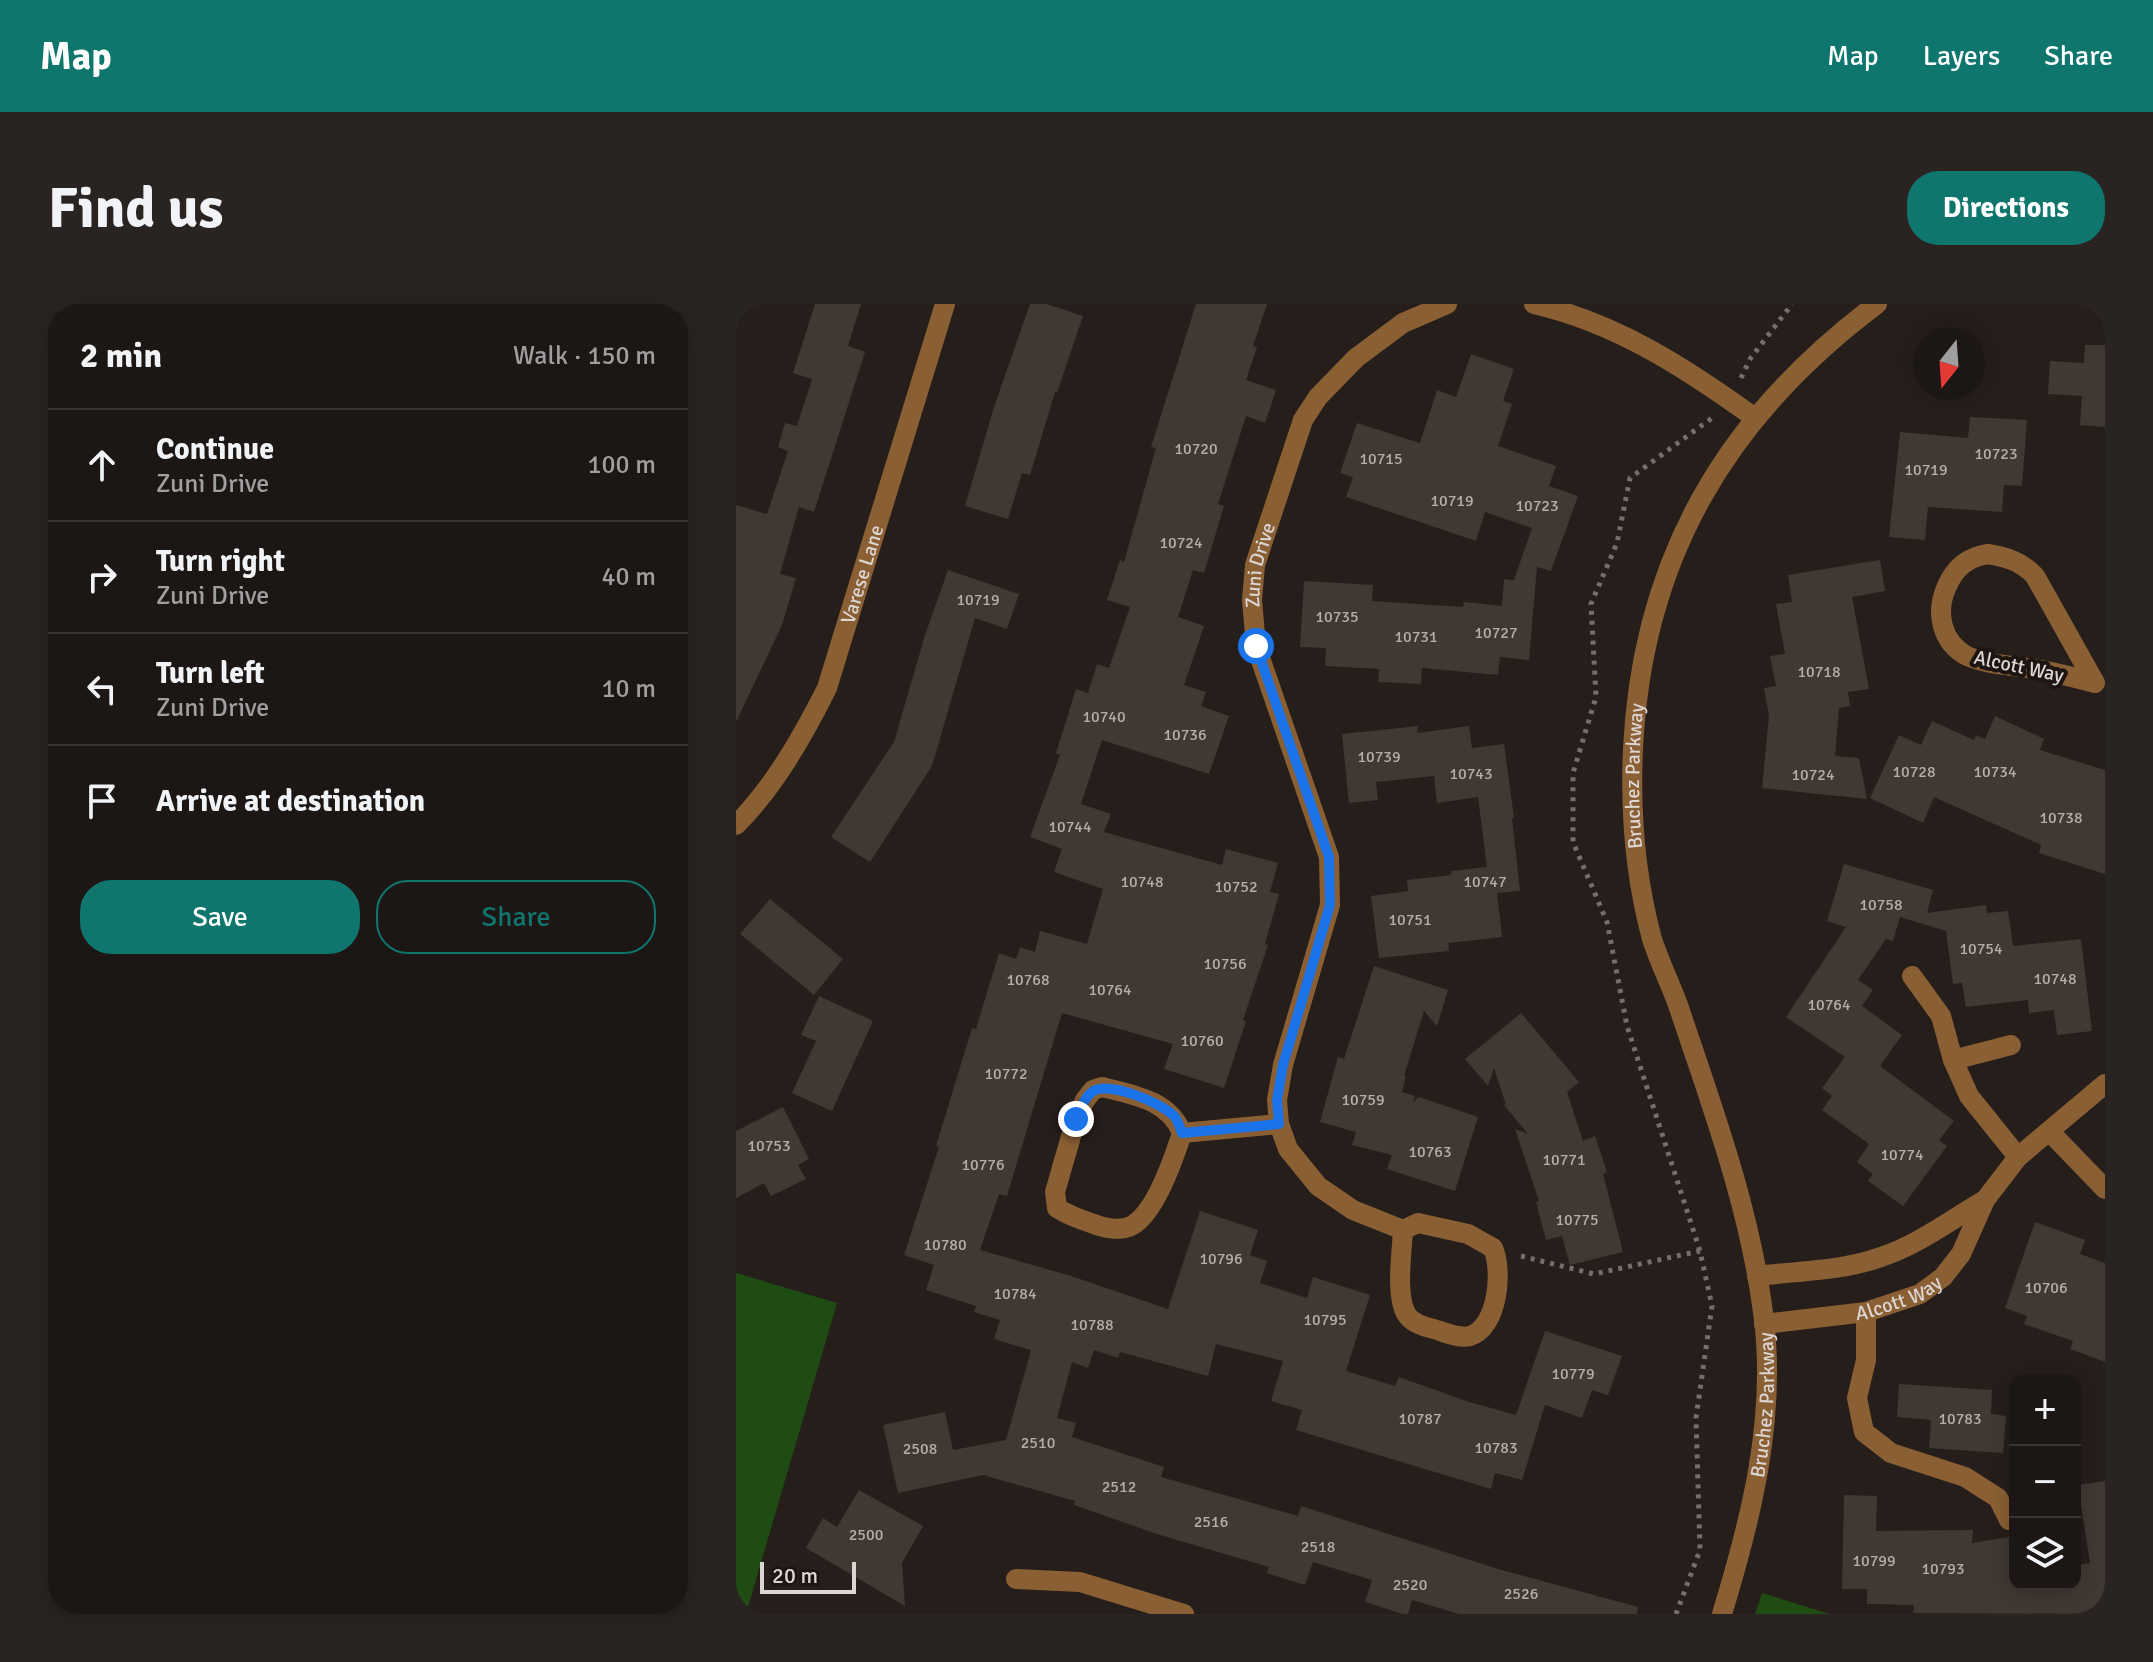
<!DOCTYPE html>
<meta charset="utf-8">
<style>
:root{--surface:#1c1614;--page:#292322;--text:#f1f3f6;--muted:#a09fa0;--line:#3a3534;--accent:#0f766e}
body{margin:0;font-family:Signika,sans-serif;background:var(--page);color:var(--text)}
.controls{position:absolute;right:24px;bottom:24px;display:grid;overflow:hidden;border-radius:16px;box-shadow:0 4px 20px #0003}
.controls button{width:72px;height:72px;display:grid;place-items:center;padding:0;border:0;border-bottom:2px solid var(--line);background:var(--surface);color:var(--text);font:40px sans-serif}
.compass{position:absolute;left:1177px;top:24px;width:72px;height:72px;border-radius:50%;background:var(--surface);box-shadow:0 4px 20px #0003;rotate:197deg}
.scale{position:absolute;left:24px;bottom:20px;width:96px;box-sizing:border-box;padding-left:8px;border:4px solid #dbd5d3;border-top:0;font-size:22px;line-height:28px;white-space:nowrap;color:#dbd5d3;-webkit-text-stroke:6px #1d1511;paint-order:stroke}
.stop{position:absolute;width:24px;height:24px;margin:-18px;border:6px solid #1a73e8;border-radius:50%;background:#fff}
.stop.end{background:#1a73e8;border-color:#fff;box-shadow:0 2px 8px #0008}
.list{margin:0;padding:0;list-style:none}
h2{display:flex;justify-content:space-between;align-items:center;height:104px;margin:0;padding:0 32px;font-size:34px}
h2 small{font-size:26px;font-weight:400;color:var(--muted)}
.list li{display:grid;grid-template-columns:52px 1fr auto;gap:24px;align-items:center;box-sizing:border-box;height:112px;padding:0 32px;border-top:2px solid var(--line)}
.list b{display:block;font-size:30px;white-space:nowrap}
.list p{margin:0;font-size:26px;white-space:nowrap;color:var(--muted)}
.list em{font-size:26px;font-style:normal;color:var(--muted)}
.actions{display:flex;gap:16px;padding:24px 32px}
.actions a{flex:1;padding:18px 0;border:2px solid var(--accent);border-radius:32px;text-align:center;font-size:28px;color:var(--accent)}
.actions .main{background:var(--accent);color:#fff}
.icon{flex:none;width:44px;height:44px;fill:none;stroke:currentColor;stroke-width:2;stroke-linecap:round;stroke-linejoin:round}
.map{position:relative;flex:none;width:1369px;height:1310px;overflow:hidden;border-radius:32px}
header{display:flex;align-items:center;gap:48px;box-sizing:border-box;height:112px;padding:0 40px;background:var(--accent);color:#fff}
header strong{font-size:38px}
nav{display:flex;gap:44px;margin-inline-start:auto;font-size:28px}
.intro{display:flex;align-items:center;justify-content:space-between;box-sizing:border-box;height:192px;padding:0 48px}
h1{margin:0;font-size:56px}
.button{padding:20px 36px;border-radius:32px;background:var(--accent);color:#fff;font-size:28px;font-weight:700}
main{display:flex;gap:48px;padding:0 48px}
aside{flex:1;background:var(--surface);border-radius:32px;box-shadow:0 4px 20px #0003}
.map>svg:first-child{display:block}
.green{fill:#1e4c12}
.building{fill:#413833}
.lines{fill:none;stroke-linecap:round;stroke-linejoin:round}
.path{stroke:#756e6b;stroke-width:5;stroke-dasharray:4 6;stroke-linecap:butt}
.minor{stroke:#8a5f33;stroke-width:20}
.route{stroke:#1a73e8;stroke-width:10}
.labels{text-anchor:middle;stroke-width:8;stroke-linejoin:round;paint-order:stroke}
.number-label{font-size:16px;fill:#b4aeab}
.street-label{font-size:20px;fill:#dbd5d3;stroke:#1d1511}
</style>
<header>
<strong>Map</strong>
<nav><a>Map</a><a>Layers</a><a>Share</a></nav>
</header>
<div class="intro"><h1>Find us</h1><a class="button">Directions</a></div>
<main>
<aside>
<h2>2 min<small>Walk · 150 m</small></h2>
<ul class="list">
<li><svg class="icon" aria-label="ahead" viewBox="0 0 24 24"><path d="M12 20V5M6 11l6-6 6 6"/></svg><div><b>Continue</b><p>Zuni Drive</p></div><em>100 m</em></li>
<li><svg class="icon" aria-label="right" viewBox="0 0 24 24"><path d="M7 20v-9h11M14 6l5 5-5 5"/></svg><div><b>Turn right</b><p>Zuni Drive</p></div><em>40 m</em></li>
<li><svg class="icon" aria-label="left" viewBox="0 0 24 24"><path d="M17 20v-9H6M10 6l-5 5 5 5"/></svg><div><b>Turn left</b><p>Zuni Drive</p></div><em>10 m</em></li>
<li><svg class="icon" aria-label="arrive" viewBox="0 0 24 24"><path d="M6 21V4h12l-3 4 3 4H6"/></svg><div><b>Arrive at destination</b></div></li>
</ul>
<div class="actions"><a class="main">Save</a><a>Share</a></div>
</aside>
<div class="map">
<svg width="1369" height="1310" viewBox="0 0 1369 1310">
<rect width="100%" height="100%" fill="#261e1a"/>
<!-- green -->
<path class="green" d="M0,969l101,30 -91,311h-10z
M1026,1289l68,21h-75z"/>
<!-- building -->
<path class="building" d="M79,0h46l-13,42 17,6 -51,160 -15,-5 -19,67 16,4 -14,47 -46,97v-217l31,9 21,-63 -10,-4 7,-24 12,3 15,-47 -19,-6z
M294,0h17l36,12 -26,77 -2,-1 -25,83 -8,-2 -14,46 -43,-13 29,-99z
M460,0h71l-14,42 4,1 -11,33 30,10 -11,33 -19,-7 -28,88 6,2 -20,67 -11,-3 -15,47 26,9 -20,59 22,7 -5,14 28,10 -20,58 -107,-34 -21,64 30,10 -7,18 118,33 4,-16 52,14 -8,29 9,2 -14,50 3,1 -25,75 3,1 -22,67 -60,-19 9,-25 -111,-31 -55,183 -8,-2 -19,56 91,26 97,33 32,-98 58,19 -8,25 17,6 -7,22 47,15 6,-21 57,18 -24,76 49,15 4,-9 67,24 50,14 29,-84 77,25 -14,39 -16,-5 -10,28 -37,-13 -23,75 -27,-7 -4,16 -195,-59 6,-20 -31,-9 12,-40 -67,-17 -8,32 -88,-24 -2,6 -24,-8 -6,18 -16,-6 -15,56 19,5 -4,14 92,30 -3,10 137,39 3,-10 197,63 140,38 -1,7h-178l-47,-14 -4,14h-5l-38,-12 7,-22 -59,-18 -8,23 -38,-12 2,-6 -112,-33 -83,-29 1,-4 -92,-26 -85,18 -15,-68 62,-13 8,38 53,-10 25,-90 -37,-11 6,-19 -26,-8 2,-6 -50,-16 8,-25 -30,-10 35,-108 -3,-1 36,-118 4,1 23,-76 17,6 4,-12 15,5 5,-21 47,13 16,-55 -49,-17 8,-23 -32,-12 30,-82 -4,-2 20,-64 12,4 9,-29 12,4 21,-61 -23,-7 13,-40 4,2 32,-114 -5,-1z
M1349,41h20v82l-25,-2 2,-29 -34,-2 2,-33 34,2z
M735,50l43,15 -11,32 9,3 -14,42 58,20 -7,20 29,10 -27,75 -14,-4 -8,93 -29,-3 -2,18 -76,-7 -1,16 -43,-2 1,-13 -54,-3 1,-18 -26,-1 4,-66 69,4 -1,16 91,6 1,-5 38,4 2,-27 10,1 18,-52 -47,-16 -9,29 -130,-44 7,-20 -13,-4 17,-50 63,20 17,-53 19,7z
M1234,113l57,3 -5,66 -18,-1 -2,27 -74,-5 -3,33 -36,-3 11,-105 68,6z
M1144,256l5,31 -33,6 17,92 -21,3 2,14 -11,2 -4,48 24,2 8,41 -105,-11 7,-72 -5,-28 12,-2 -6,-30 15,-2 -9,-50 16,-2 -4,-27z
M212,266l71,24 -12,35 -32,-11 -43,148 -62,96 -39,-25 63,-95 31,-107z
M1259,412l49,23 -4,11 65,20v104l-66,-21 2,-8 -107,-48 -11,26 -53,-25 29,-63 22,10 11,-24 42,19 2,-5 9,4z
M682,422l-1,7 52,-7 3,22 32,-4 10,74 -2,1 8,72 -23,2 5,44 -54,6 1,8 -70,7 -8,-62 37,-5 -1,-11 44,-5v-4l36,-4 -9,-70 -41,6 -3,-27 -58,6 2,18 -29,3 -7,-69z
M1108,560l89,26 -6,23 59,-8 1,8 21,-2 5,35 68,-7 11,92 -35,4 -3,-25 -25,3 -1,-13 -62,7 -4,-24 -9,1 -7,-53 -46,-14 -7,24 -7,-2 -28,41 15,10 -11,16 40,29 -22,31 74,55 -15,19 8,6 -44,60 -35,-25 5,-7 -16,-12 12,-18 -47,-34 10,-14 -10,-8 23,-31 -59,-40 60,-90 -19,-6z
M34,595l73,60 -29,36 -74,-61z
M638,662l74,24 -11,36 -13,-15 -20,65h2l-4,16 13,4 -2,6 6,-5 59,20 -23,74 -68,-22 5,-14 -40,-10 4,-13 -36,-10 18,-65 6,2z
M83,692l54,25 -41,90 -40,-18 24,-52 -15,-6z
M785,709l58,69 -12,10 16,49 12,-5 12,36 -4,2 20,78 -53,13 -8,-29 -16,4 -10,-38 3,-1 -24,-72 13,5 -25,-30 3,1 -12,-37 -6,18 -23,-27z
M47,803l26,52 -11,6 8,14 -35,17 -7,-13 -28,15v-67z
M1299,918l50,18 -5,14 25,9v99l-35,-13 3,-8 -49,-17 3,-8 -22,-8z
M1163,1080l93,6 -1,24 15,2 -3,37 -74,-5 2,-28 -34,-3z
M1369,1177v133l-192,-1 1,-8 -47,-1v-15h-25l2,-94 33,1 -1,35 97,-1 -1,13 43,-7v48h60v-19l15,-2 -12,-78z
M123,1186l64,36 -21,37 3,43 -99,-58 17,-30 14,9z"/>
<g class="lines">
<!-- path -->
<path class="path" d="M1005,74l9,-19 42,-55
M785,952l73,18 106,-23
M940,1310l24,-64 -4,-132 16,-112 -12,-55 -73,-225 -20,-104 -34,-80v-69l23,-76 -5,-93 26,-61 13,-65 82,-60"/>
<!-- minor -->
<g class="minor">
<path d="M798,0c83,19 153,65 221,114"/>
<path d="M1252,250c19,3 34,8 47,22l60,107c-20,-5 -40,-11 -61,-14 -21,-4 -47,-4 -67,-13 -26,-14 -32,-44 -20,-70 8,-18 20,-29 41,-32z"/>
<path id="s1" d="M0,521c38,-38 67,-89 91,-137l118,-384"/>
<path d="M1176,672l29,40 12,44 16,36 49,61"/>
<path d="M1217,756l58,-15"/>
<path d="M366,783c32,8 67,13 80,46 -8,25 -26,78 -49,92 -12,7 -30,3 -42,-2 -12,-4 -23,-8 -34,-15l-2,-16 21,-73 9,-19 8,-10z"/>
<path d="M1314,828l55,57"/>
<path d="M446,829l97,-9"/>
<path d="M682,919l50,11 25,14c10,23 5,79 -23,88 -11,3 -26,-4 -36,-7 -9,-2 -22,-6 -27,-14 -12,-18 -5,-63 -4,-85z"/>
<path id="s2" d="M667,926l-50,-20 -35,-24 -30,-37 -9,-25 -2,-24 6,-35 47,-160 -1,-48 -73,-211 -4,-46 3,-35 48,-145 15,-23 38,-39 47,-35 44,-19"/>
<path d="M1021,972c40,-5 86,-5 124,-19 37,-12 71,-38 104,-57"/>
<path d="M1130,1008v48l-9,38 7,34 27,21 74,24 33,21 11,22"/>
<path id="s3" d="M1028,1020l102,-12 54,-18 23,-17 18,-23 24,-54 33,-43 87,-73"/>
<path d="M280,1275l64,3 104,32"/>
<path id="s4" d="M986,1310c29,-95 54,-194 42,-294 -13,-109 -51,-211 -86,-315 -8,-22 -19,-44 -26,-66 -17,-63 -22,-125 -19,-190 9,-190 93,-332 244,-445"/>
</g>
</g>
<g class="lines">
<!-- route -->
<path class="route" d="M340,815c4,-9 8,-21 16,-27 15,-12 70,11 82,24 4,4 6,12 8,17l97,-9 -2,-24 6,-35 47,-160 -1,-48 -73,-211"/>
</g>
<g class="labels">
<!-- number labels -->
<g class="number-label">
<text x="460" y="150">10720</text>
<text x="1260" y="155">10723</text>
<text x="645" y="160">10715</text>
<text x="1190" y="171">10719</text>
<text x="716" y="202">10719</text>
<text x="801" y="207">10723</text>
<text x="445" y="244">10724</text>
<text x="242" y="301">10719</text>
<text x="601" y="318">10735</text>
<text x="760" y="334">10727</text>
<text x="680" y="338">10731</text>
<text x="1083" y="373">10718</text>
<text x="368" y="418">10740</text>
<text x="449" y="436">10736</text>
<text x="643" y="458">10739</text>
<text x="1178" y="473">10728</text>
<text x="1259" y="473">10734</text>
<text x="735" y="475">10743</text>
<text x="1077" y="476">10724</text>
<text x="1325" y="519">10738</text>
<text x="334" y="528">10744</text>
<text x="406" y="583">10748</text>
<text x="749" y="583">10747</text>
<text x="500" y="588">10752</text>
<text x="1145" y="606">10758</text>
<text x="674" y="621">10751</text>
<text x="1245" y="650">10754</text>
<text x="489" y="665">10756</text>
<text x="1319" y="680">10748</text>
<text x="292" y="681">10768</text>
<text x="374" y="691">10764</text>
<text x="1093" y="706">10764</text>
<text x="466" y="742">10760</text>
<text x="270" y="775">10772</text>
<text x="627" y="801">10759</text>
<text x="33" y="847">10753</text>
<text x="694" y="853">10763</text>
<text x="1166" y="856">10774</text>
<text x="828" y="861">10771</text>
<text x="247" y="866">10776</text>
<text x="841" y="921">10775</text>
<text x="209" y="946">10780</text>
<text x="485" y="960">10796</text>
<text x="1310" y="989">10706</text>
<text x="279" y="995">10784</text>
<text x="589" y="1021">10795</text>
<text x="356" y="1026">10788</text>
<text x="837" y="1075">10779</text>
<text x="684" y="1120">10787</text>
<text x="1224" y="1120">10783</text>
<text x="302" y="1144">2510</text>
<text x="760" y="1149">10783</text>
<text x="184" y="1150">2508</text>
<text x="383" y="1188">2512</text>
<text x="475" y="1223">2516</text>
<text x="130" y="1236">2500</text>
<text x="582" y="1248">2518</text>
<text x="1138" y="1262">10799</text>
<text x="1207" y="1270">10793</text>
<text x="674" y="1286">2520</text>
<text x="785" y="1295">2526</text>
</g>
<!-- street labels -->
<g class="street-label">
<text dy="7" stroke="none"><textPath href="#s2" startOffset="750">Zuni Drive</textPath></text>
<text dy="7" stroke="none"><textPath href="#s1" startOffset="284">Varese Lane</textPath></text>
<text transform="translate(1283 362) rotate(12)" y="7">Alcott Way</text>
<text dy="7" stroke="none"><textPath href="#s4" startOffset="862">Bruchez Parkway</textPath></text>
<text dy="7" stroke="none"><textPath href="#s3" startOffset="138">Alcott Way</textPath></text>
<text dy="7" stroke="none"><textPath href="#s4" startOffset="214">Bruchez Parkway</textPath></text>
</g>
</g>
</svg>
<div class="controls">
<button>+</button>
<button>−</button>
<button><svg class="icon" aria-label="layers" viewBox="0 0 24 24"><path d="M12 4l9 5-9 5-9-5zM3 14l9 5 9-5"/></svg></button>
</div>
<svg class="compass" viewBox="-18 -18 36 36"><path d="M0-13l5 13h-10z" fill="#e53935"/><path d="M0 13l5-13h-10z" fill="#a09fa0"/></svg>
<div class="scale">20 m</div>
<div class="stop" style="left:520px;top:342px"></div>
<div class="stop end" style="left:340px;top:815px"></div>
</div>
</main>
